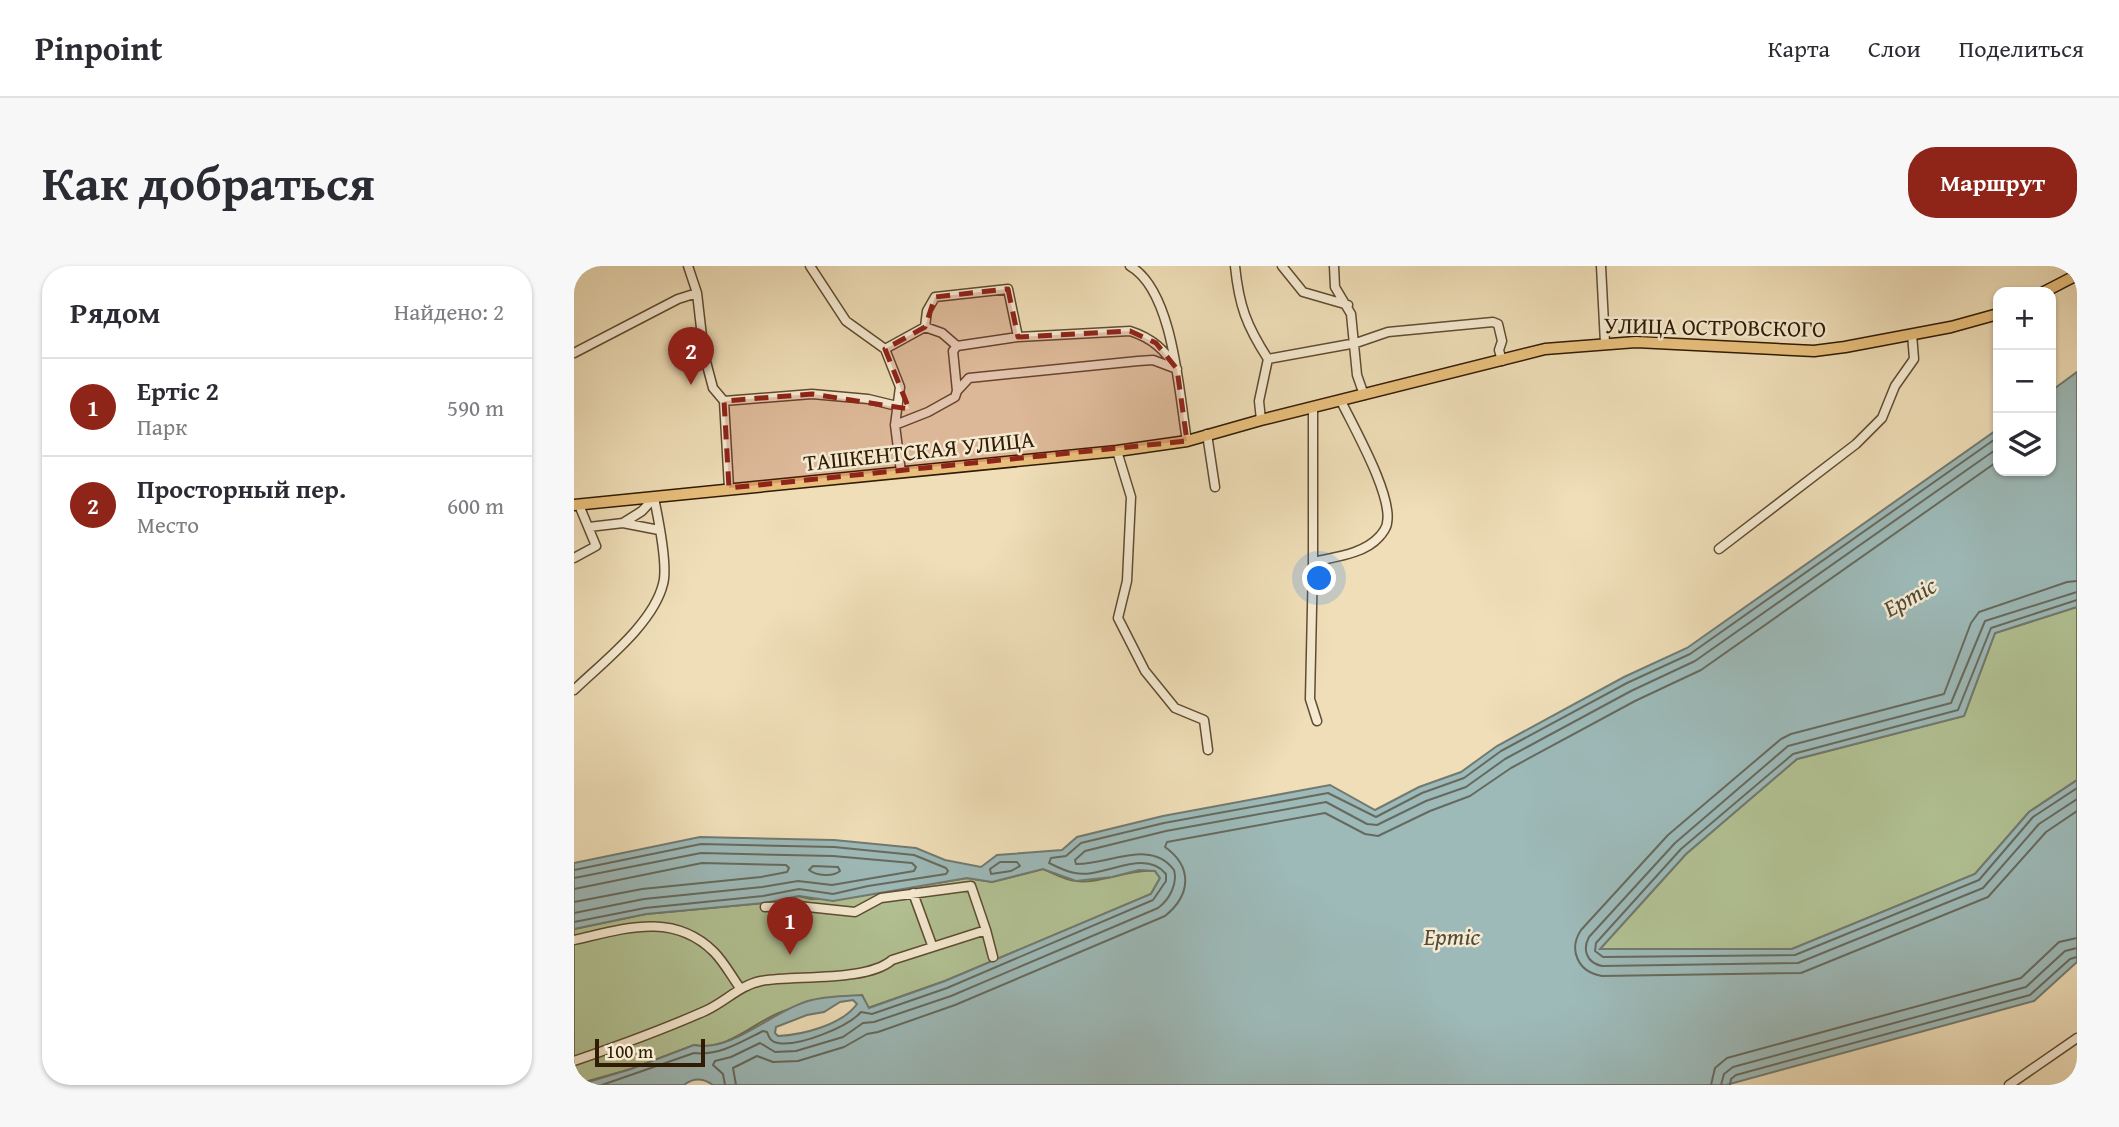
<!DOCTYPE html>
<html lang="ru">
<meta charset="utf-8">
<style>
:root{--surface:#fff;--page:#f7f7f7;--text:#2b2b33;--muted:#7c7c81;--line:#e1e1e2;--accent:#8f2418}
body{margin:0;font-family:"Gentium Book Plus",serif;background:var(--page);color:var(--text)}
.controls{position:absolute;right:21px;top:21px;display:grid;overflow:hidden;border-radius:14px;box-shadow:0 2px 5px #0004}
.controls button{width:63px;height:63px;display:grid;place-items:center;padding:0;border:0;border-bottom:2px solid var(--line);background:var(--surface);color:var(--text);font:35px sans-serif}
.scale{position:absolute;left:21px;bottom:18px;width:110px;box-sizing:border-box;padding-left:7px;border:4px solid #301b04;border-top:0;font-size:19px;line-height:24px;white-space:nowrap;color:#301b04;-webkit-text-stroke:5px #f5ead1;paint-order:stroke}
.you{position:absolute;left:746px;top:313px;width:24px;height:24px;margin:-18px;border:5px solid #fff;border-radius:50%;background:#1a73e8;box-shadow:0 0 0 10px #1a73e833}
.badge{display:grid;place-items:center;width:46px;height:46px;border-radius:50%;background:var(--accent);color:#fff;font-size:23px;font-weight:700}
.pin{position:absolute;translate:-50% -58px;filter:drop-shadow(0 2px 4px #0008)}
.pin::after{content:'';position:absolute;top:37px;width:24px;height:21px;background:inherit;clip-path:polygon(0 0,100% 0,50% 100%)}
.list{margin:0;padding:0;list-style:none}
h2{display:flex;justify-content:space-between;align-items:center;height:91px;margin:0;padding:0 28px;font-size:30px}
h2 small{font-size:23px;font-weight:400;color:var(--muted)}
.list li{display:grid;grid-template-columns:46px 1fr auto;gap:21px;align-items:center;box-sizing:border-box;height:98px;padding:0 28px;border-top:2px solid var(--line)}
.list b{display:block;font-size:26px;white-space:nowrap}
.list p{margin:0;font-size:23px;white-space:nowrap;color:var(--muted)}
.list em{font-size:23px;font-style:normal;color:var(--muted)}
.icon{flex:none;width:38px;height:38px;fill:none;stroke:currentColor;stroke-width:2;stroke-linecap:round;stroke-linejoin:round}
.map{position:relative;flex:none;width:1503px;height:819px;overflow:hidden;border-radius:28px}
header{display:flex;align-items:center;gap:42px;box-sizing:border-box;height:98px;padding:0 35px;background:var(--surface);border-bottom:2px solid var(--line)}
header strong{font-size:33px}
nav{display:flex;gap:38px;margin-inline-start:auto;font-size:24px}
.intro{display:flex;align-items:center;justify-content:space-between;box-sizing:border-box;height:168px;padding:0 42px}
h1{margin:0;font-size:49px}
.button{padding:18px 32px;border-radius:28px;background:var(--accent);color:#fff;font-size:24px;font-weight:700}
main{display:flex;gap:42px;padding:0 42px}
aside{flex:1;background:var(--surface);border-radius:28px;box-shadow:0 2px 5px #0004}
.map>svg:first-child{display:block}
.green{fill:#b2c294;stroke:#716e4c;stroke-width:2}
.water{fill:#9dbab9;stroke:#717a71;stroke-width:2;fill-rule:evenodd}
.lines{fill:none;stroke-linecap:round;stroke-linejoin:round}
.shore{stroke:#666a5e;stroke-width:2}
.minor-casing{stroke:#604c31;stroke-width:11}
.major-casing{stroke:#301b04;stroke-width:13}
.minor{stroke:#f5ead1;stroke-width:8}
.major{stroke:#e8bf7c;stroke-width:10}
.marked{fill:#8f2418;fill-opacity:0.2;stroke:#8f2418;stroke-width:5;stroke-dasharray:14 9;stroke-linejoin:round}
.labels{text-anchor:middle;stroke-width:5;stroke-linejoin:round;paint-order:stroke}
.street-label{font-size:23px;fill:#301b04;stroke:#f5ead1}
.water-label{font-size:24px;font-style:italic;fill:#514b3a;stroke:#f5ead1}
</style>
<header>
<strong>Pinpoint</strong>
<nav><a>Карта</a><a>Слои</a><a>Поделиться</a></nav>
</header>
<div class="intro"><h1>Как добраться</h1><a class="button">Маршрут</a></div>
<main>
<aside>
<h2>Рядом<small>Найдено: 2</small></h2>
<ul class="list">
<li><span class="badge">1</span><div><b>Ертіс 2</b><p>Парк</p></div><em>590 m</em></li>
<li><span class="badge">2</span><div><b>Просторный пер.</b><p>Место</p></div><em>600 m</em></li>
</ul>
</aside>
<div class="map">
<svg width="1503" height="819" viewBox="0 0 1503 819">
<rect width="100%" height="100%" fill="#efdeb8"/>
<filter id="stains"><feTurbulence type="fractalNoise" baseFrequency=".00286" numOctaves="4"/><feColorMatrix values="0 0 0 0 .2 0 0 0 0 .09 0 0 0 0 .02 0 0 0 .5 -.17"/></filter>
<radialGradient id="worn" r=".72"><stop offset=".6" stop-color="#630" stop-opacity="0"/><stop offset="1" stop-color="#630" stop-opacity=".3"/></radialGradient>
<!-- green -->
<path class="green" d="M1503,341v173l-48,32 -54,62 -183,75 -193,1 87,-96 111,-95 167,-43 31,-83z
M469,603c10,4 22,11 33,12 24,3 52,-12 79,-10l5,7 -9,16 -206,87 -77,27 -6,-13c-25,5 -51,8 -75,15 -30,8 -57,42 -93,35l-63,24 -57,16v-156l72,-15 119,-11 34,-7 12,3 42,-2 114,-19 25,4z"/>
<!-- water -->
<path class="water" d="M1503,106v235l-82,26 -31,83 -167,43 -111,95 -86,95h192l183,-75 54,-62 48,-32v182l-43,39 -308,84h-1013c-10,-7 -19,-8 -29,0h-106l53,-16 63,-24c38,8 78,-34 114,-44 17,-5 36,-5 54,-6l7,13 76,-27 206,-87 9,-16 -5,-7 -16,-1 -27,7 -36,4 -33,-12 -51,13 -25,-4 -134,23 -34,-5 -34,7 -119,11 -72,15v-66l126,-26 134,3 82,8 29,12 36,7 16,-12 65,-5 15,-13 86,-21 167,-31 45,25 44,-23 42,-15 36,-26 127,-69 63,-29 311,-219v42h53v-80zM279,734l4,4c-15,21 -55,31 -79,32l-3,-3 1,-6 31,-12 17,-3 16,-10z"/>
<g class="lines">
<!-- shore -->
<path class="shore" d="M1503,315l-10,1 -88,30 -8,11 -27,71 -153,40 -10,5 -113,96 -87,95c-13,20 -3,42 21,46l199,-3 187,-76 58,-65 31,-21
M1503,326l-92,29 -34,82 -163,43 -113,97 -86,94c-7,13 -2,26 13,29l196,-3 185,-75 56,-64 38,-25
M1503,334l-86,28 -33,82 -165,44 -112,95 -85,94 -1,8 8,6 192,-2 184,-75 54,-63 44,-29
M426,596h17l3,4 -9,5 -20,3 -1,-5z
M239,600l25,1 2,4c-7,6 -23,5 -31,-1z
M0,604l127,-26 133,3 80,8 32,13 2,3 -2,3 -78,12 -35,8 -34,-5 -36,7 -118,12 -71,14
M0,612l127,-25 132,3 79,7 4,4 -2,4 -82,14 -34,-4 -36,6 -118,12 -70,14
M0,623l128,-26 84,2 3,3 -2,4 -26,5 -119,12 -68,13
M28,819l92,-32c25,3 47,-11 69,-22l4,1c2,6 4,10 11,11 20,4 70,-16 83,-31l11,2 75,-26 206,-88 13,-19v-7c-22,-27 -63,5 -91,-1 -8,-1 -18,-6 -26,-10l2,-5 15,-2 15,-13 83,-20 164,-30 48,24 46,-24 42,-15 37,-27 126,-68 63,-29 308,-217
M151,819l-2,-11 -10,-9 2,-4 16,-4 29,-14 15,9 21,-1 47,-14 20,-14 11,-1 77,-26 207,-88c11,-8 20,-24 16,-38 -23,-32 -66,-5 -98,-6l-1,-4 10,-9 81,-20 160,-29 41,22 10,1 49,-24 40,-14 39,-28 126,-68 64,-30 303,-213
M162,819l-3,-17 24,-12 16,6 25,-1 46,-14 23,-13 11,-2 77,-27 210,-89c26,-21 28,-49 0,-69l2,-5 158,-29 40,21 13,2 52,-25 40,-15 41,-28 124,-67 66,-31 297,-209
M1137,819l4,-17 12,-10 294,-80 38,-36 18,-4
M1147,819l3,-11 9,-7 293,-80 39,-36 12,-3
M1156,819l1,-6 5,-4 294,-80 40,-36 7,-2"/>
<!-- minor casing -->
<g class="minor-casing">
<path id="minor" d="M114,0l9,27 7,61 9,34 11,13 5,87
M236,0l36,55 39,28 15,38 -5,38 6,47
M556,0c44,25 49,129 57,175
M661,0c4,39 11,59 33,93l-9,42 2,19
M708,0l21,26 45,13
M760,0l1,21 16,27 6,61 7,20
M1027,0l4,77
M351,61l2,-16 8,-14 73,-8 10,48
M383,80l61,-9 112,-6c22,7 35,19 47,38
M311,83l40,-22 17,6 15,13 -4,5 4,40 -2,6 -27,15 -33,13
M0,87l104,-54 19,-6
M694,93l88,-16 32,-11 105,-10 5,2 4,17 -3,9 3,11
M383,125l12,-13 169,-17 15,-1 24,9
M150,135l88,-7 56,5 29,7
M739,142v154l-3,137 7,22
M633,168l8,53
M543,185l14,46 -4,84 -9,37 27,53 30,37 29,12 4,30
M49,257l19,-12 12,-13
M15,261l34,-4 36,7
M1145,283l137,-105 26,-26 13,-32 19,-27 -2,-25
M0,292l22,-12 -17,-41
M739,296c21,-5 51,-8 66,-25 3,-3 8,-10 8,-14 6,-27 -33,-95 -46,-122
M0,424c29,-28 79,-66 89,-106 5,-17 -5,-67 -9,-86
M339,627l19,52
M191,641l33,-1 57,6 26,-14 90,-12 15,44
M0,674c49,-11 99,-29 140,12 10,10 18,25 26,36
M0,795c44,-15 88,-31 131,-50 20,-9 35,-26 56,-30 34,-6 106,1 131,-21l94,-30 7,27
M1435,819l68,-47"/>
</g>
<!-- major casing -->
<g class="major-casing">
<path id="major" d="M1470,26l33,-17
M0,239l543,-54 70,-10 74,-21 284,-71 91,-7 178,9 31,-4 106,-20 47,-13"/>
</g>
<!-- minor -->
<use href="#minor" class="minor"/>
<!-- major -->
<use href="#major" class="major"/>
</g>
<!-- marked area -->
<path class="marked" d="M434,23l10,48 112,-6 26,12 21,26 10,72 -458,47 -5,-87 88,-7 97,15 -24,-60 40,-22 10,-30z"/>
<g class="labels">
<!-- street labels -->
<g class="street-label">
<text transform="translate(1141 61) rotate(1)" y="8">УЛИЦА ОСТРОВСКОГО</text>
<text transform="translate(345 185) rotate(-6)" y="8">ТАШКЕНТСКАЯ УЛИЦА</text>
</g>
<!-- water labels -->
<g class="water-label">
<text transform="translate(1336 331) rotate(-29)" y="8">Ертіс</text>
<text x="878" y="679">Ертіс</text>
</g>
</g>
<rect width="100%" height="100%" filter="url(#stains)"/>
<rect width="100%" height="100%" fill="url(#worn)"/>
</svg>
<div class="controls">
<button>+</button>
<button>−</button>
<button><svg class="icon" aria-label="layers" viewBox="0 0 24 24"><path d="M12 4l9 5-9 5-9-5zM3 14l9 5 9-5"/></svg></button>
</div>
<div class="scale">100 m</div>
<div class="you"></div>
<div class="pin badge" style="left:216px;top:689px">1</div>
<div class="pin badge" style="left:117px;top:119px">2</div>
</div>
</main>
